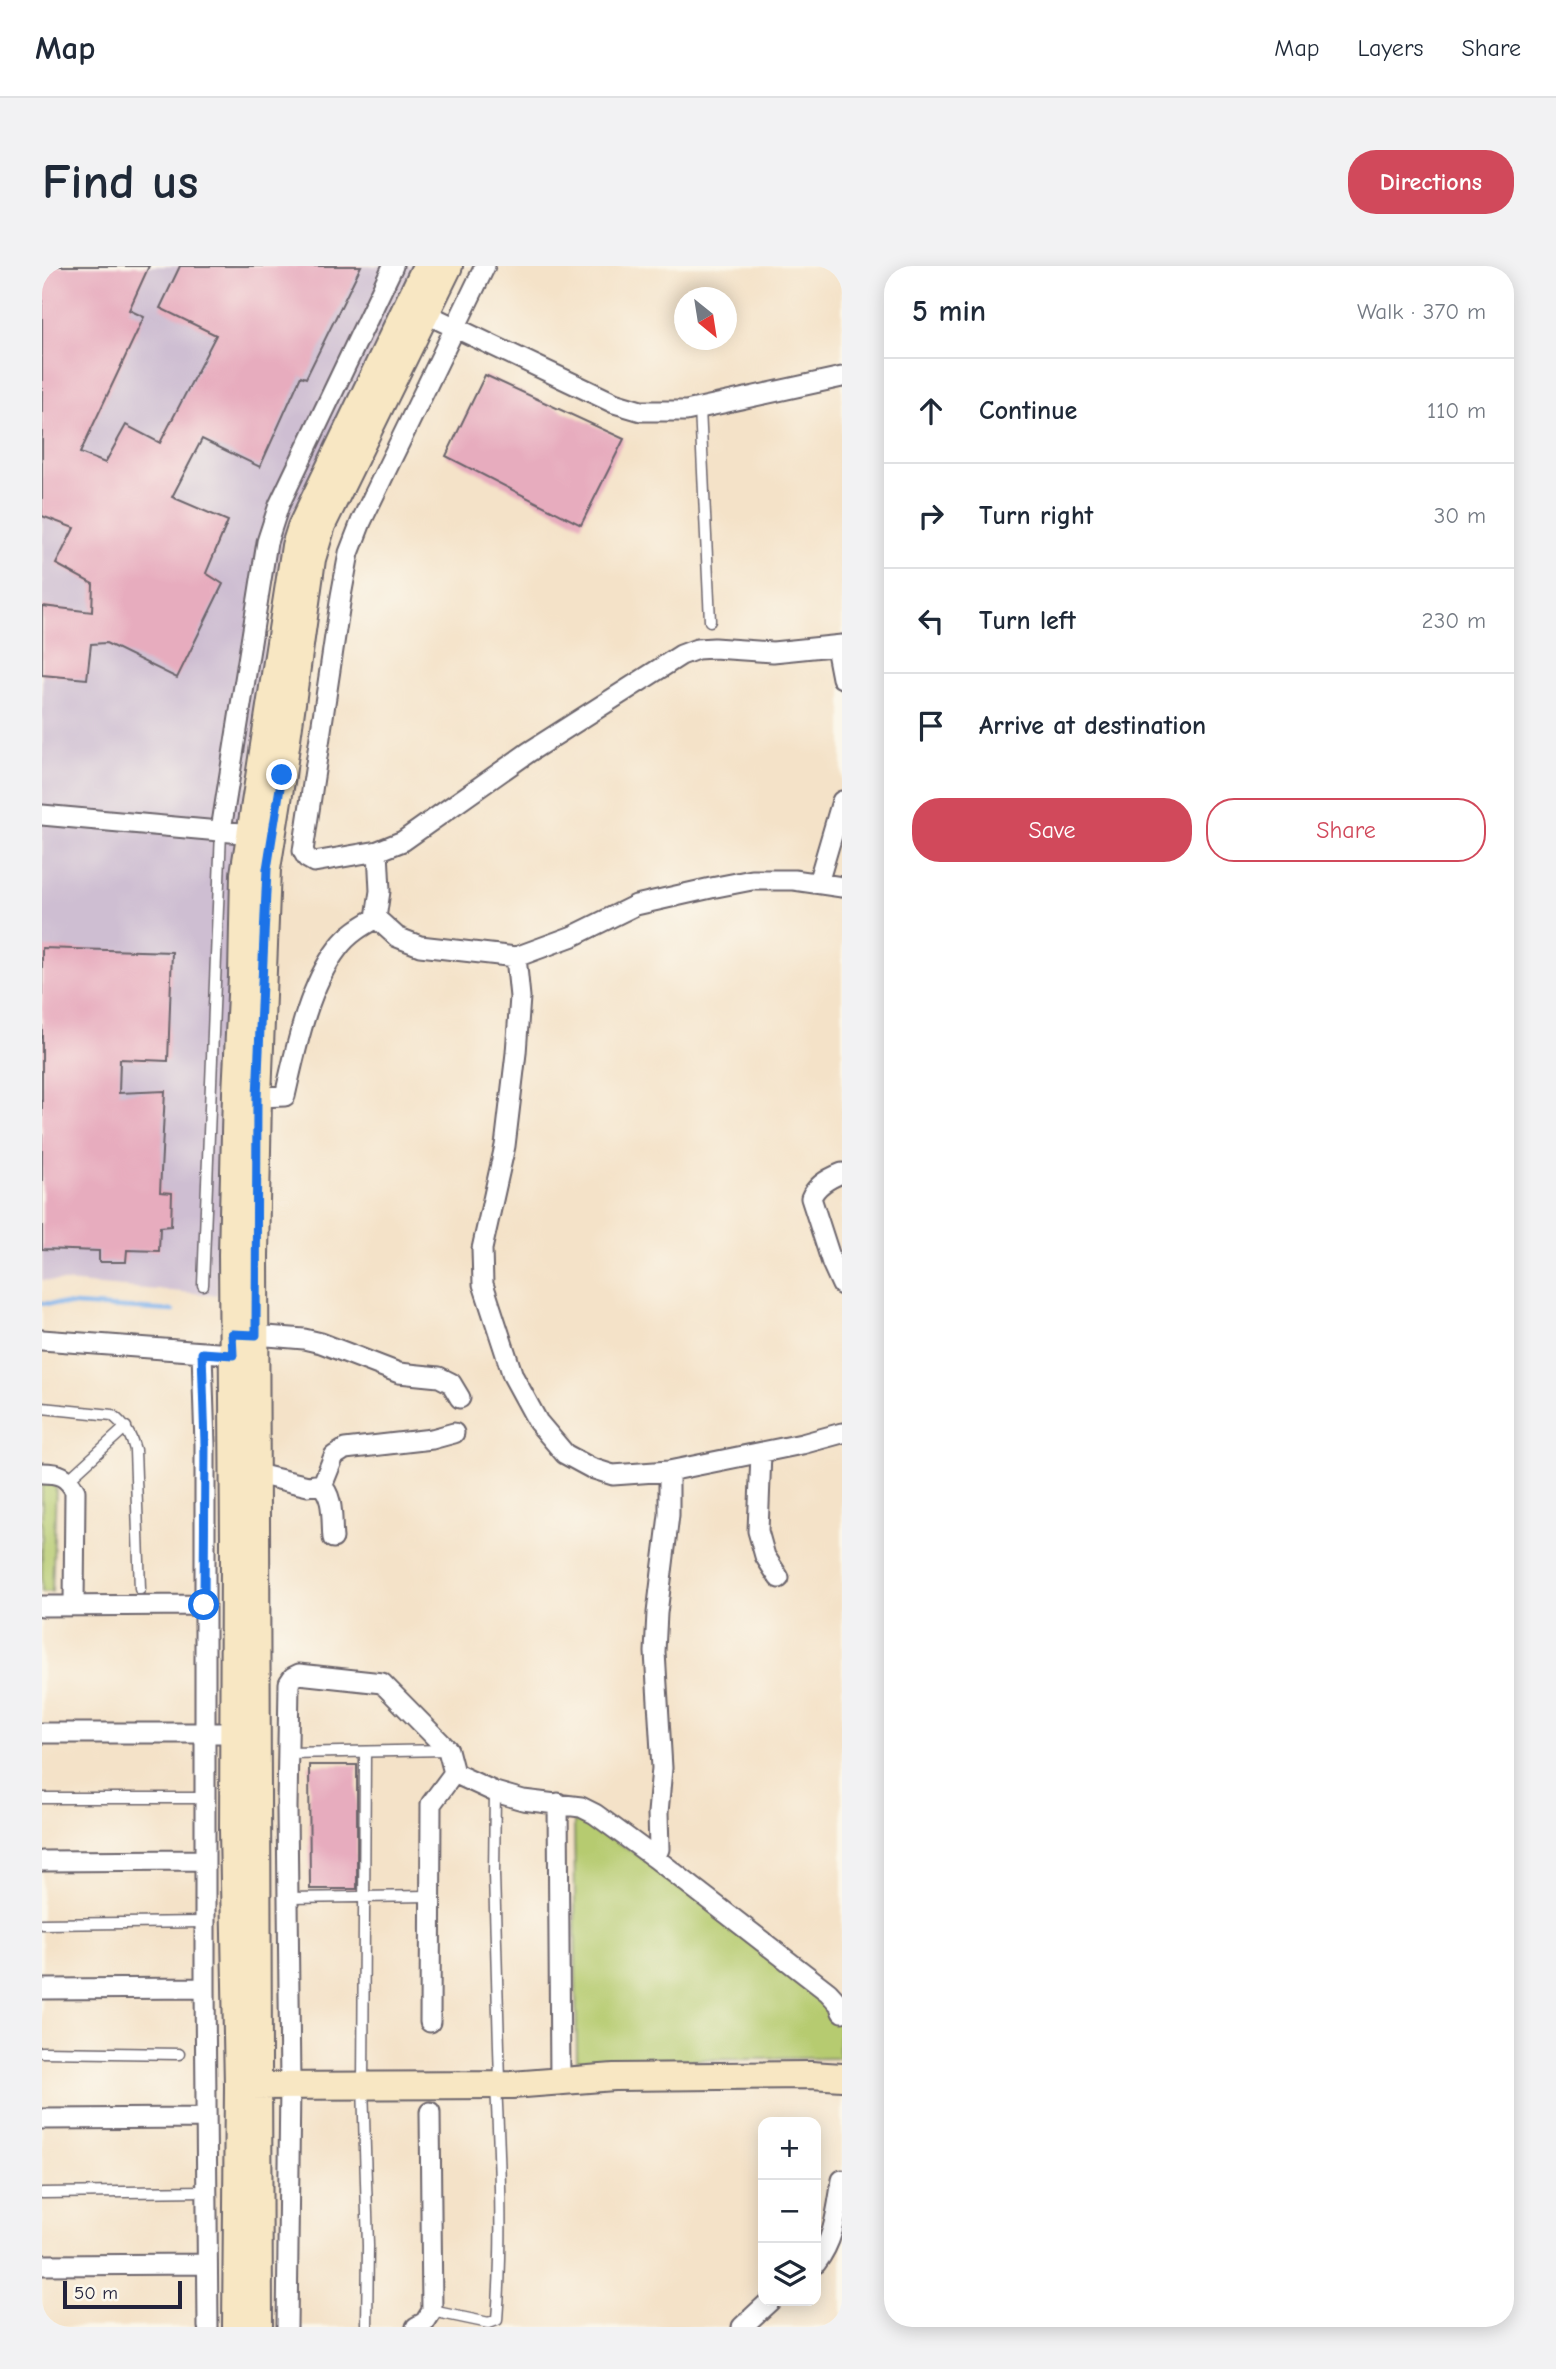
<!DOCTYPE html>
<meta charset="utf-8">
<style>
:root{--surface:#fff;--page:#f2f2f3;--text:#1f2937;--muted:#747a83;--line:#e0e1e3;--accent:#d1495b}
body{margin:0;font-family:"Comic Neue",sans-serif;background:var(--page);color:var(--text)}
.controls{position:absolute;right:21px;bottom:21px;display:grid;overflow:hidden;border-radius:14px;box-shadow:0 4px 18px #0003}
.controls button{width:63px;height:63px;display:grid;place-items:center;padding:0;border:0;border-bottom:2px solid var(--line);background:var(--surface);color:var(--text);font:35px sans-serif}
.compass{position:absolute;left:632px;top:21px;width:63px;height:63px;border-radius:50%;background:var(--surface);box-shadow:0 4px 18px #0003;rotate:150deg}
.scale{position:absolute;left:21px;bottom:18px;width:119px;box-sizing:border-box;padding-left:7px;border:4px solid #22223b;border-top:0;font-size:19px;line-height:24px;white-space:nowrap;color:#22223b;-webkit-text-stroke:5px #fbf7ec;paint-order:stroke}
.stop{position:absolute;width:21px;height:21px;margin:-16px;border:5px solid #1a73e8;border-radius:50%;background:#fff}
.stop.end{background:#1a73e8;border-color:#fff;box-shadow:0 2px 7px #0008}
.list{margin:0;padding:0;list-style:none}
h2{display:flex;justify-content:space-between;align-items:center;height:91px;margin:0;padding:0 28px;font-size:30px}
h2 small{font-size:23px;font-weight:400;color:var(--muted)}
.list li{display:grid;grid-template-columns:46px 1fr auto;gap:21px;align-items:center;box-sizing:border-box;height:105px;padding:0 28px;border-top:2px solid var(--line)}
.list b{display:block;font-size:26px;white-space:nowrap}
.list em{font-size:23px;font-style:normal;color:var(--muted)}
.actions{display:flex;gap:14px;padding:21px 28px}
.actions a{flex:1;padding:16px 0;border:2px solid var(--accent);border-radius:28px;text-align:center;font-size:24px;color:var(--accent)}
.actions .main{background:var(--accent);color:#fff}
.icon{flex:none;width:38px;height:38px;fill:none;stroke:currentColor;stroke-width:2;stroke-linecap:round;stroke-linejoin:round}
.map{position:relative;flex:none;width:800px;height:2061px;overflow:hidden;border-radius:28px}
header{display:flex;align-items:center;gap:42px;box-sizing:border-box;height:98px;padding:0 35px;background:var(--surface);border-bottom:2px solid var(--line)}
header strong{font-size:33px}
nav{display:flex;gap:38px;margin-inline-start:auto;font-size:24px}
.intro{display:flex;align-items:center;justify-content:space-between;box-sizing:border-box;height:168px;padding:0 42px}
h1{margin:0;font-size:49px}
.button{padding:18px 32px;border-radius:28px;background:var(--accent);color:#fff;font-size:24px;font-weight:700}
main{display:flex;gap:42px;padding:0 42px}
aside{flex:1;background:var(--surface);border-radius:28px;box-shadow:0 4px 18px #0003}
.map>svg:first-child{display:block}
.industrial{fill:#cebed2}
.green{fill:#b6cb6f;stroke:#6c7655;stroke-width:2}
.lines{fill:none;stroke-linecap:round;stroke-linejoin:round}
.stream{stroke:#7fb2ec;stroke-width:4.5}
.building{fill:#e7acbe}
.lane-casing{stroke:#6c656c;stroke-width:13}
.street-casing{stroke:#6c656c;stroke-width:23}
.secondary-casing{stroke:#6c656c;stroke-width:30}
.lane{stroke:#fff;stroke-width:10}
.street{stroke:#fff;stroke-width:19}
.secondary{stroke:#f8e7c3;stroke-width:26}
.route{stroke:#1a73e8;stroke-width:9}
</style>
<header>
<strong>Map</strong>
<nav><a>Map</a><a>Layers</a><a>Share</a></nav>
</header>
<div class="intro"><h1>Find us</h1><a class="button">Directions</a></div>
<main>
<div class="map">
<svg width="800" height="2061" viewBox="0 0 800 2061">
<rect width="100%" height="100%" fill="#fbf7ec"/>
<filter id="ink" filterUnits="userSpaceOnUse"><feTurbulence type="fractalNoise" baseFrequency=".0143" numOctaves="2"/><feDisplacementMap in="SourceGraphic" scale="14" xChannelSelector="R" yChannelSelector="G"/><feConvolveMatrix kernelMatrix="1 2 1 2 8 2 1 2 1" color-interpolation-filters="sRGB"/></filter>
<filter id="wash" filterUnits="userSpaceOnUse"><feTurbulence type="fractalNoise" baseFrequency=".00686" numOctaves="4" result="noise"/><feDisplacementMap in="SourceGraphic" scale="28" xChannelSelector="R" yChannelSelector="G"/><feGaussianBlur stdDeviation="1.57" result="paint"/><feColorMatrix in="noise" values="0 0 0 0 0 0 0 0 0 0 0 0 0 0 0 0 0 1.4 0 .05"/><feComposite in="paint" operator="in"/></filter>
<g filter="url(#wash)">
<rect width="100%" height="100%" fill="#f4e2c8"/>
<!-- industrial -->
<path class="industrial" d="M0,0h372l-128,261 -12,54 -41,321 -16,393 -175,-15z"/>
<!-- green -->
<path class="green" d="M0,1218h14l-4,108h-10z
M532,1554l24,10 52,33 180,138 9,18v39l-262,3z"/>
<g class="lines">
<!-- stream -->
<path class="stream" d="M0,1037l131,8"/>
</g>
<g id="blocks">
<!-- building -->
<path class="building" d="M0,0h107l-20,44 15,7 -64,136 25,10 21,-38 34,18 56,-108 -56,-27 20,-42h181l-55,112 -5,-2 -41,91 -58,-28 -30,58 56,24 -22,52 17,11 -46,94 -71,-35 -15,1 -4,35 -45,-4v-69l50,6 1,-28 -37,-20 18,-36 -32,-12z
M443,109l139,64 -43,86 -135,-69z
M0,682l130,4 -4,109 -48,-2 -1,34 46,-2 -5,101 12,1 -1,33 -11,1 -1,24 -32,-1 -1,12h-27v-11l-57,-2z
M267,1499h48v124h-47z"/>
</g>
</g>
<g filter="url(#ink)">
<use href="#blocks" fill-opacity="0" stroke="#6c656c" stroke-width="2"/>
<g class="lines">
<!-- lane casing -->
<g class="lane-casing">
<path id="lane" d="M658,142l10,213
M161,1019l18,-454
M0,1142l70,7c13,10 19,20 23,35l5,139
M27,1213l57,-52
M323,1486l-2,333 5,161 -1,81
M246,1487l160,-3
M453,1526l-1,82 6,208
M0,1532h162
M246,1632l142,-2
M0,1658l162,-2
M0,1786l137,2
M0,1927l164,-2
M390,2045l57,12 8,-3c6,-78 3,-157 -1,-235"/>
</g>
<!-- street casing -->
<g class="street-casing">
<path id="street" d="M443,0l-124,256 -12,31 -8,43 -38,255 4,7 7,4 64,-11 25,-10 126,-89 152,-97 16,-6 17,-1 59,4 69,-7
M372,42l200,95 27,8h45l156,-34
M794,381l6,31
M0,549l222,20
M179,564l46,-288 12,-37 114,-239
M776,617l24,-82
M334,652l21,19 23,9 96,11 57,-21 63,-31 75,-17 41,-8h42l48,7
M334,652l4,-27 -2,-40
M474,691l4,40 -4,56 -11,93 -23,103 1,35 30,92 25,46 27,32 26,14 22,7 56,-4 133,-27 40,-11
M216,831l27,-1c11,-48 23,-109 53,-148 10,-14 24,-22 38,-30
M800,907c-13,5 -26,12 -31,25l21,65 10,22
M201,1068l61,5 17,4 78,30 40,4 12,6 9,15
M0,1074l202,15
M160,1087l3,92v543l3,339
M719,1187l-3,78 7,25 14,22
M0,1207c17,0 25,3 33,18l-1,114
M215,1208l51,12 12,-2 4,-3 10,-25 11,-7 87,-10 22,-6
M278,1218c15,13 11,36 13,54
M0,1340l162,-1
M0,1467h190
M516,1537l2,278
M613,1592l4,-9 -1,-36 4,-45 -7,-116 2,-39 12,-98v-44
M0,1595l162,-1
M0,1723l163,-1
M388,1756l1,-218 23,-31 41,19 28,8 58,7 14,7 60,44 173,134 11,12 3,8
M0,1853l163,-1
M774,1997c19,-24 21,-54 26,-83
M0,1999l165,-1
M245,2061l3,-242 -3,-278 2,-124 4,-6 6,-3 83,9 66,67 6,23
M374,2061l9,-5 7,-11 -2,-199
M700,2061l28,-26"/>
</g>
<!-- secondary casing -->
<g class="secondary-casing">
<path id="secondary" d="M201,1820l269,-1 102,-8 197,-2 31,2
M194,2061l2,-241 -5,-255 1,-288 -2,-289 4,-161 6,-117 2,-102 51,-328 6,-19 125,-261
M217,2061l-4,-1071 3,-159 9,-228 15,-94 30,-216 10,-34 127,-259"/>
</g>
<!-- lane -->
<use href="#lane" class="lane"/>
<!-- street -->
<use href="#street" class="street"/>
<!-- secondary -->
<use href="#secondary" class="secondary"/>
</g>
</g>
<g class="lines" filter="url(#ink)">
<!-- route -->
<path class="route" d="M162,1339l1,-160 -3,-92 31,2 -1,-21 24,1 1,-238 10,-228 15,-94"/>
</g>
</svg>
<div class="controls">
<button>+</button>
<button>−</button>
<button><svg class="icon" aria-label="layers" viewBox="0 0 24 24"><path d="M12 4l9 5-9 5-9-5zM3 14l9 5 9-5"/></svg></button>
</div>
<svg class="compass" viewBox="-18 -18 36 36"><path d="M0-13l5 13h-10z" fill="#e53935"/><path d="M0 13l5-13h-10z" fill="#747a83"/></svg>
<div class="scale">50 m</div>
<div class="stop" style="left:162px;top:1339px"></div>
<div class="stop end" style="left:240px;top:509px"></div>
</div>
<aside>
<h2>5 min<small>Walk · 370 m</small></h2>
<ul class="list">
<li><svg class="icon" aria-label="ahead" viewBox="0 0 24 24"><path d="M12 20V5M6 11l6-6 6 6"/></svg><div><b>Continue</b></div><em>110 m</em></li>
<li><svg class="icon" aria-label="right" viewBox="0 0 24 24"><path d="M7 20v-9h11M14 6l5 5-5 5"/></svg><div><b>Turn right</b></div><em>30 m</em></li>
<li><svg class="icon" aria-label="left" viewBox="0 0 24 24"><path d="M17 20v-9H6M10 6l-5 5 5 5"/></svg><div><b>Turn left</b></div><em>230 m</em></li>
<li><svg class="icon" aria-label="arrive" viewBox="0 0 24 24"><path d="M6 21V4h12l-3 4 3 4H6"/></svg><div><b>Arrive at destination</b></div></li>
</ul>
<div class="actions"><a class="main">Save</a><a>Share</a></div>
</aside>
</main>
